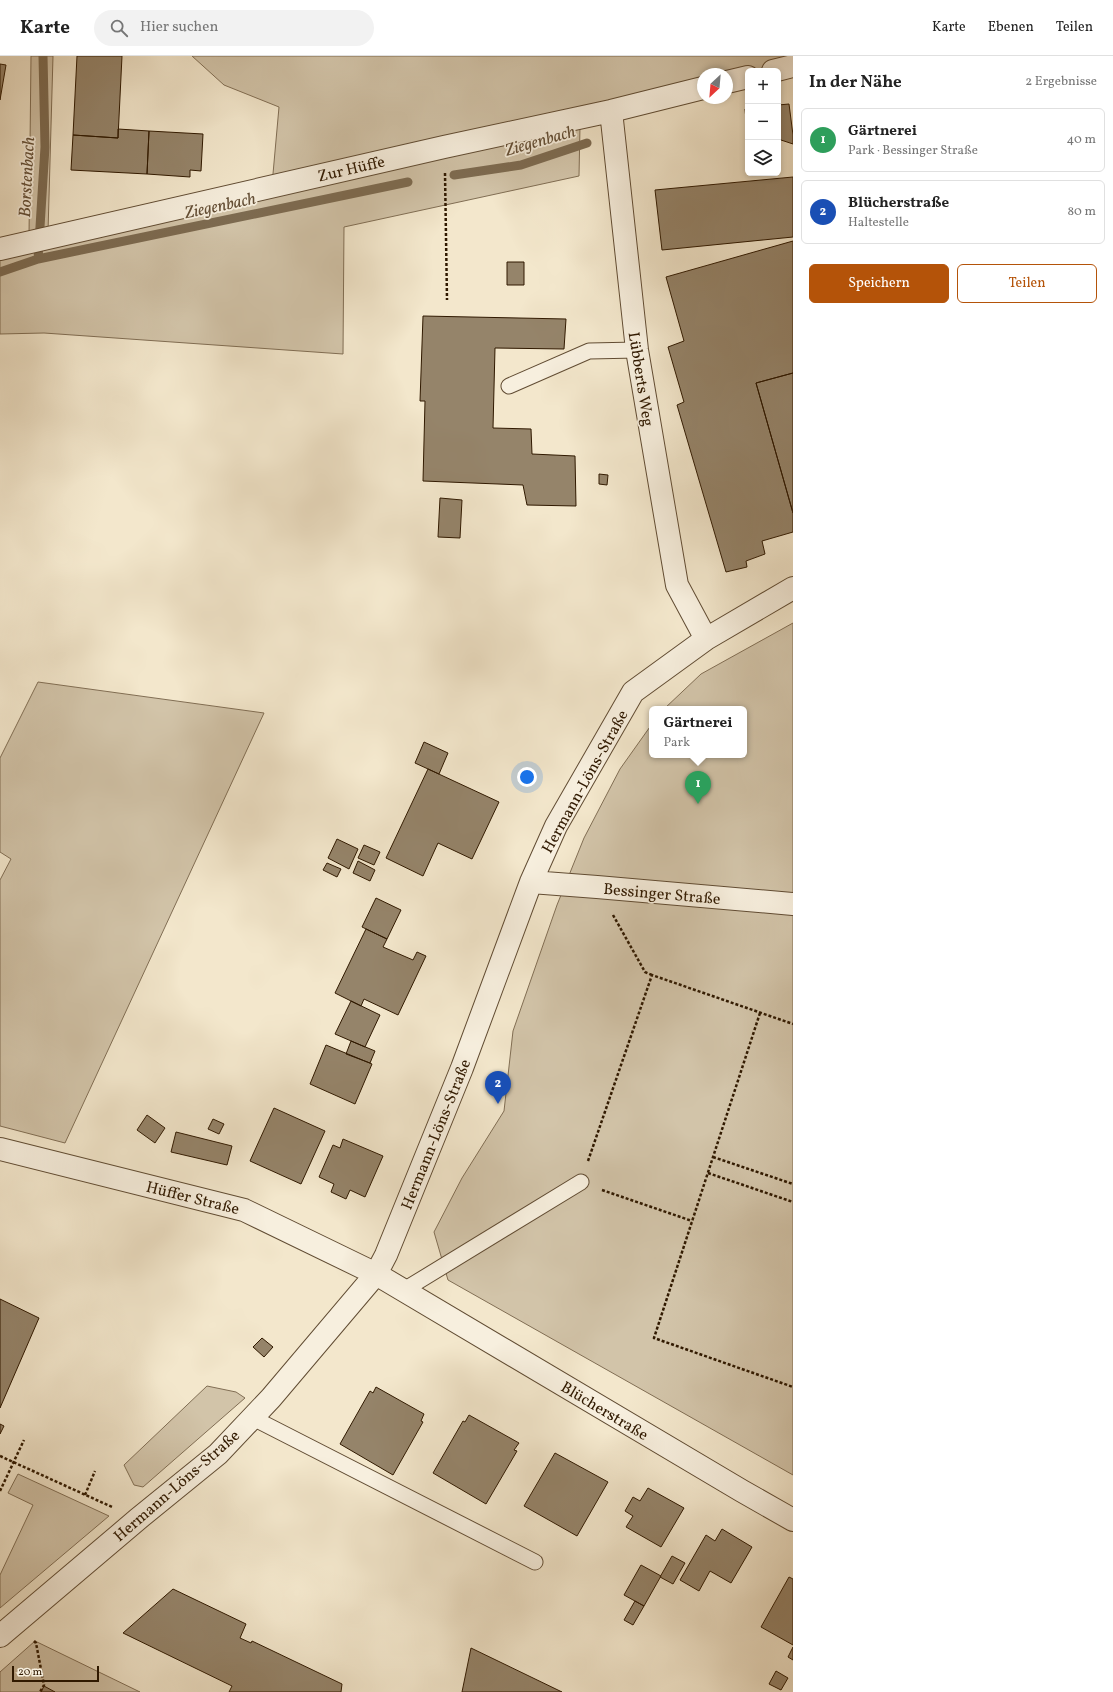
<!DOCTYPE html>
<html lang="de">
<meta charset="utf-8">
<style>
:root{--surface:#fff;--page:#f2f2f2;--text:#222;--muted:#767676;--line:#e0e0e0;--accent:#b45309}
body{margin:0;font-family:Vollkorn,serif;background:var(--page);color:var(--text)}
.controls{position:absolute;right:12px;top:12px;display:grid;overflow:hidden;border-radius:6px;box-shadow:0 2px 6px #0003}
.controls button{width:36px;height:36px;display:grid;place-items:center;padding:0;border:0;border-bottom:1px solid var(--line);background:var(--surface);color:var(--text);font:20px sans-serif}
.compass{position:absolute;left:697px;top:12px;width:36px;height:36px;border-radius:50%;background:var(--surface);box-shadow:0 2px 6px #0003;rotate:206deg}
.scale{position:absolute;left:12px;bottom:10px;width:87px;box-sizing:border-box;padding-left:4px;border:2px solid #301900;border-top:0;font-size:11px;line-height:14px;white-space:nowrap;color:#301900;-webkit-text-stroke:3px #f7efde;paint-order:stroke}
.you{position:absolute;left:527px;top:721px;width:14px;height:14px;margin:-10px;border:3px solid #fff;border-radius:50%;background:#1a73e8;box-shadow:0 0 0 6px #1a73e833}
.badge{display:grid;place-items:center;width:26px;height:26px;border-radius:50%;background:var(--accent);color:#fff;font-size:13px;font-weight:700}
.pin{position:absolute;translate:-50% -33px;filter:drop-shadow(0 1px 2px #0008)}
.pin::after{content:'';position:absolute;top:21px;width:14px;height:12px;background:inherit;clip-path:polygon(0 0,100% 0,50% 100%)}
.popup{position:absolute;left:649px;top:650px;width:98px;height:52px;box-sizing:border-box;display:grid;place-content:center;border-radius:6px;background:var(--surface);filter:drop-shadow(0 1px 3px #0005);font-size:13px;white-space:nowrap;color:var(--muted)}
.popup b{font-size:15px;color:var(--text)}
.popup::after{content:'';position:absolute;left:50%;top:100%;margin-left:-8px;border:8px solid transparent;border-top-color:var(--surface)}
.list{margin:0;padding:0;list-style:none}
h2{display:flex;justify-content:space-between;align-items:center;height:52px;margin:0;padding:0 16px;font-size:17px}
h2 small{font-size:13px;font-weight:400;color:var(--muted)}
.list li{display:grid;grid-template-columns:26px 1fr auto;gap:12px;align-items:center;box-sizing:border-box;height:64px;margin:0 8px 8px;padding:0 8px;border:1px solid var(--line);border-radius:6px}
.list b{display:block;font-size:15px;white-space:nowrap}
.list p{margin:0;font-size:13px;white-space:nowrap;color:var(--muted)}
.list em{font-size:13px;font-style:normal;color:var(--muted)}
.actions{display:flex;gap:8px;padding:12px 16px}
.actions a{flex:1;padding:9px 0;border:1px solid var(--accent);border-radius:6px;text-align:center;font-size:14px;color:var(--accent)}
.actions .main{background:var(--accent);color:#fff}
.icon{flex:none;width:22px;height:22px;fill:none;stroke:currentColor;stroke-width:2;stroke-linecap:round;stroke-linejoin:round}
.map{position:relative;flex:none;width:793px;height:1636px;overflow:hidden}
header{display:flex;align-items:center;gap:24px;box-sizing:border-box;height:56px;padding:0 20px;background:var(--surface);border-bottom:1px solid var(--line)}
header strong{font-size:19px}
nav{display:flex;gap:22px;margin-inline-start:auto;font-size:14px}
.search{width:280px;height:36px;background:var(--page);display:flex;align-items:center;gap:10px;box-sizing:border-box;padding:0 14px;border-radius:22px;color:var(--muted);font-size:15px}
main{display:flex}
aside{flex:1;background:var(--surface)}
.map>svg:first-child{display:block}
.green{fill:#d2c4a9;stroke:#816e54}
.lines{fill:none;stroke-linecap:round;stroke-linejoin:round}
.stream{stroke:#7d6b51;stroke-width:9}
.building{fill:#95846a;stroke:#301900}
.lane-casing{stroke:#614c33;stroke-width:17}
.street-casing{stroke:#614c33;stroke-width:24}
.path{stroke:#301900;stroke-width:2.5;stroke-dasharray:3 2;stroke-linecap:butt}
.lane{stroke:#f7efde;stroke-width:15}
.street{stroke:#f7efde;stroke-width:22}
.labels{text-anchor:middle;stroke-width:3.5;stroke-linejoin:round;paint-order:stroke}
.street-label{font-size:16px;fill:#301900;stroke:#f7efde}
.water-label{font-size:17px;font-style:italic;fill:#644f36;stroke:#f7efde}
</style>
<header>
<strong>Karte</strong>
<div class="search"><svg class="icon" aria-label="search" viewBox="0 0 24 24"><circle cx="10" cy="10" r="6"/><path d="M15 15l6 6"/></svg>Hier suchen</div>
<nav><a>Karte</a><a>Ebenen</a><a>Teilen</a></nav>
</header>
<main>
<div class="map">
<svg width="793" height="1636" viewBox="0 0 793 1636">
<rect width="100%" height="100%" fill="#f3e7cc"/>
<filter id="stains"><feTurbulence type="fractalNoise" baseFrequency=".005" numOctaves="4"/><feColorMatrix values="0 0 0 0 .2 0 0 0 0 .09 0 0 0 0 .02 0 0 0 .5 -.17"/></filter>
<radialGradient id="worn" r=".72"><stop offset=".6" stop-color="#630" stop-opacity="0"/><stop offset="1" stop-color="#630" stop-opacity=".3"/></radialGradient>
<!-- green -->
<path class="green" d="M31,0h22l-5,176 -19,4z
M192,0h601l-15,15c-25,0 -50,3 -75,3v19l-123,33 -1,50 -235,51 -1,127 -299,-21 -44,1v-74l271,-64 8,-89 -55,-22z
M793,567v852l-345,-195 -14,-48 28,-54 42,-67 9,-80 44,-126 27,-67 36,-69 32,-45v31h92v-46h-80l37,-35z
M38,626l226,31 -199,430 -65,-17v-246l11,-21 -11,-7v-94z
M207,1330l29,6 9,6 -102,89 -9,-2 -10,-20z
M18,1418l91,42 -109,92v-33l33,-70 -25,-12z
M35,1585l105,51h-140v-20z"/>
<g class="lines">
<!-- stream -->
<path class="stream" d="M454,119l67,-10 66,-22
M38,203l370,-77
M0,216l38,-13 7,-112 -2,-91"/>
</g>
<!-- building -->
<path class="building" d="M77,0h45l-4,82 -45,-3z
M0,8l6,1 -6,35z
M789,48l4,31v9l-15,-5v-34z
M745,53h3v22h-1z
M118,73l31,2 -2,43 -76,-4 2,-35 45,3z
M149,75l54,3 -2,37 -11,-1v7l-43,-3z
M793,121v60l-131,13 -7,-60z
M793,185v132l-37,10 37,130v19l-31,9 3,13 -19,7 1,6 -21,5 -49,-167 7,-3 -16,-55 16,-6 -18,-64z
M507,206h17v23h-17z
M423,260l143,3 -2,30 -69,-1 -2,80 38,1 1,25 43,2 1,50 -49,-1 -4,-20 -100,-4 2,-80h-5z
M793,317v140l-37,-130z
M599,418l9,1 -1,10 -8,-1z
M440,442l22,2 -2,38 -22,-1z
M424,686l24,11 -9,21 -24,-11z
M428,713l71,33 -27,57 -34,-16 -15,33 -37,-18z
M337,783l21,10 -9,20 -21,-11z
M364,789l16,7 -6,13 -16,-7z
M358,805l17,9 -5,11 -17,-8z
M327,807l14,6 -4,8 -14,-7z
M376,842l25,12 -14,29 -25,-12z
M366,873l21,10 -4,8 30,13 4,-8 9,4 -28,59 -34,-16 -3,7 -26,-13z
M351,945l29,14 -15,32 -30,-13z
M351,985l24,10 -5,12 -24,-9z
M326,989l46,19 -17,40 -45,-20z
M274,1052l51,23 -24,53 -51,-23z
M147,1059l18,13 -10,15 -18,-13z
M213,1063l11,5 -5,10 -11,-5z
M176,1076l56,14 -5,19 -56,-13z
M343,1083l40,17 -18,41 -15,-7 -4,9 -15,-7 3,-8 -15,-7 14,-32 7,3z
M0,1243l39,19 -39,90z
M262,1282l11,9 -9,10 -11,-10z
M376,1331l48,27 -3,7 2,1 -30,53 -53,-31 30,-53 3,2z
M469,1359l50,28 -5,7 3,1 -31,53 -53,-31 30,-52 2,1z
M0,1368l4,2 -4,8z
M555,1397l53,29 -31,54 -53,-30z
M648,1432l36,20 -23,39 -35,-20 7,-11 -8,-5 8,-14 7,4z
M722,1473l30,18 -21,36 -21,-12 -11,20 -19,-11 26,-45 9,6z
M672,1500l13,7 -12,21 -13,-7z
M641,1509l20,11 -17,30 -20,-11z
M789,1521l4,2v66l-32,-18z
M173,1533l73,35 -6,14 11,5 1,-2 90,43 -1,8h-112l3,-6 -109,-53z
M635,1545l9,5 -11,19 -9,-5z
M793,1591v13l-5,-3z
M471,1592l91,44h-100z
M776,1615l12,7 -7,12 -12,-6z
M44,1630l11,6h-14z"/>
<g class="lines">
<!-- lane casing -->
<g class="lane-casing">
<path id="lane" d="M509,330l80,-35 48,-1
M404,1234l177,-108
M253,1362l282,144"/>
</g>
<!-- street casing -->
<g class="street-casing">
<path id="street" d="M773,15l20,-5
M727,26l21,-5
M611,55l26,239 40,235 29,54
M0,193l444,-102 167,-36 92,-23
M531,826l66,5 196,17
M0,1093l244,61 132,64 366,217 51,29
M0,1580l138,-117 80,-65 53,-56 105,-124 10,-19 76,-187 69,-186 25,-56 77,-134 73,-53 87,-51"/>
</g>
<!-- path -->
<path class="path" d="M445,117l2,127
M613,859l32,57 7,3
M760,957l-106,325 139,49
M713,1101l80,27
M588,1105l64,-186 141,49
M708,1117l85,29
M602,1134l90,31
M0,1400l112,51
M0,1435l24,-51
M85,1439l10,-24
M34,1585l2,2 8,42 -4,7"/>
<!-- lane -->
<use href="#lane" class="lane"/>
<!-- street -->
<use href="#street" class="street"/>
</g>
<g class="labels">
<!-- street labels -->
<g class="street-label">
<text transform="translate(351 112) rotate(-13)" y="6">Zur Hüffe</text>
<text transform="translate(642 323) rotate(81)" y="6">Lübberts Weg</text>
<text transform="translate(584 725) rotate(-61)" y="6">Hermann-Löns-Straße</text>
<text transform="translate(662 837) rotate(5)" y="6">Bessinger Straße</text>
<text transform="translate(435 1078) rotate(-68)" y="6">Hermann-Löns-Straße</text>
<text transform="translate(193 1141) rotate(14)" y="6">Hüffer Straße</text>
<text transform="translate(605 1354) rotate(31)" y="6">Blücherstraße</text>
<text transform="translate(176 1429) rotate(-41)" y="6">Hermann-Löns-Straße</text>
</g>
<!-- water labels -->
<g class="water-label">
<text transform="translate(540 84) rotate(-16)" y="6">Ziegenbach</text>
<text transform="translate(26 121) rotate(-87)" y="6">Borstenbach</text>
<text transform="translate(220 149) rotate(-12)" y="6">Ziegenbach</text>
</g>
</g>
<rect width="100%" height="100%" filter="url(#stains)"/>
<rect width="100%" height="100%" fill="url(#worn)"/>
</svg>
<div class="controls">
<button>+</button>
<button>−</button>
<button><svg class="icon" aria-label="layers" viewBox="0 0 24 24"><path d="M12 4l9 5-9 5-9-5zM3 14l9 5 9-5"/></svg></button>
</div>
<svg class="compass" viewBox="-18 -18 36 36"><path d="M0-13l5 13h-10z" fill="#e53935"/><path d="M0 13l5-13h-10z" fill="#767676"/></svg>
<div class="scale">20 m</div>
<div class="you"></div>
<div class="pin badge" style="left:698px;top:748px;background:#2e9e5b">1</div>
<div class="popup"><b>Gärtnerei</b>Park</div>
<div class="pin badge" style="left:498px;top:1048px;background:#1a4fb4">2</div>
</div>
<aside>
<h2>In der Nähe<small>2 Ergebnisse</small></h2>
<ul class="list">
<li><span class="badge" style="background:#2e9e5b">1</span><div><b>Gärtnerei</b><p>Park · Bessinger Straße</p></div><em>40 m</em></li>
<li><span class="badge" style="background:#1a4fb4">2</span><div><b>Blücherstraße</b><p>Haltestelle</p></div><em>80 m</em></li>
</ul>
<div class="actions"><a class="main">Speichern</a><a>Teilen</a></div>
</aside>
</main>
